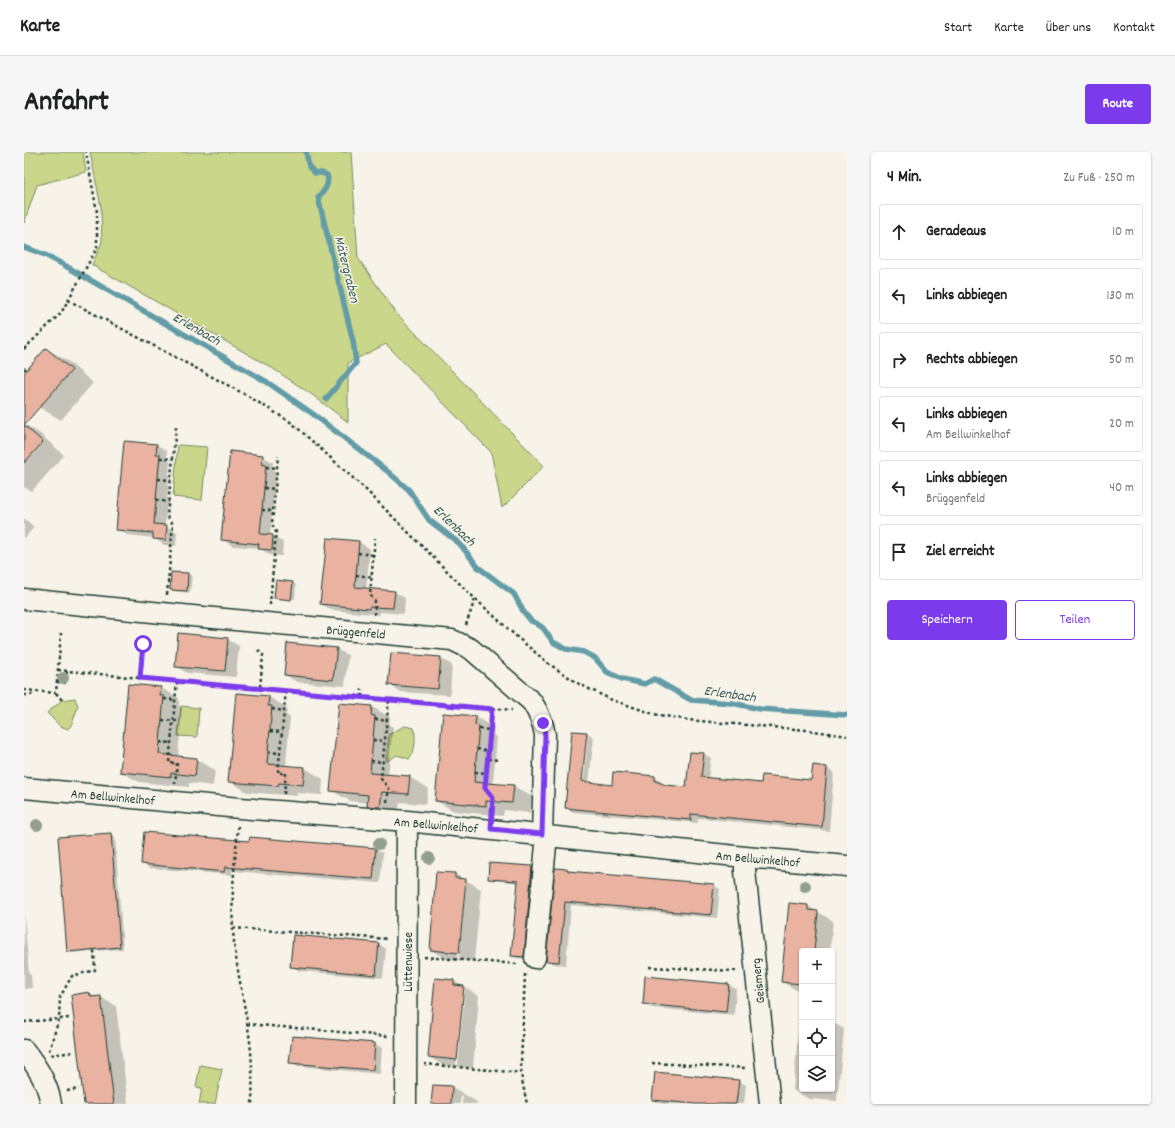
<!DOCTYPE html>
<html lang="de">
<meta charset="utf-8">
<style>
:root{--surface:#fff;--page:#f6f6f6;--text:#202124;--muted:#757577;--line:#e0e0e0;--accent:#7c3aed}
body{margin:0;font-family:Dekko,sans-serif;background:var(--page);color:var(--text)}
.controls{position:absolute;right:12px;bottom:12px;display:grid;overflow:hidden;border-radius:4px;box-shadow:0 1px 3px #0004}
.controls button{width:36px;height:36px;display:grid;place-items:center;padding:0;border:0;border-bottom:1px solid var(--line);background:var(--surface);color:var(--text);font:20px sans-serif}
.stop{position:absolute;width:12px;height:12px;margin:-9px;border:3px solid #7c3aed;border-radius:50%;background:#fff}
.stop.end{background:#7c3aed;border-color:#fff;box-shadow:0 1px 4px #0008}
.list{margin:0;padding:0;list-style:none}
h2{display:flex;justify-content:space-between;align-items:center;height:52px;margin:0;padding:0 16px;font-size:17px}
h2 small{font-size:13px;font-weight:400;color:var(--muted)}
.list li{display:grid;grid-template-columns:26px 1fr auto;gap:12px;align-items:center;box-sizing:border-box;height:56px;margin:0 8px 8px;padding:0 8px;border:1px solid var(--line);border-radius:4px}
.list b{display:block;font-size:15px;white-space:nowrap}
.list p{margin:0;font-size:13px;white-space:nowrap;color:var(--muted)}
.list em{font-size:13px;font-style:normal;color:var(--muted)}
.actions{display:flex;gap:8px;padding:12px 16px}
.actions a{flex:1;padding:9px 0;border:1px solid var(--accent);border-radius:4px;text-align:center;font-size:14px;color:var(--accent)}
.actions .main{background:var(--accent);color:#fff}
.icon{flex:none;width:22px;height:22px;fill:none;stroke:currentColor;stroke-width:2;stroke-linecap:round;stroke-linejoin:round}
.map{position:relative;flex:none;width:823px;height:952px;overflow:hidden;border-radius:4px}
header{display:flex;align-items:center;gap:24px;box-sizing:border-box;height:56px;padding:0 20px;background:var(--surface);border-bottom:1px solid var(--line)}
header strong{font-size:19px}
nav{display:flex;gap:22px;margin-inline-start:auto;font-size:14px}
.intro{display:flex;align-items:center;justify-content:space-between;box-sizing:border-box;height:96px;padding:0 24px}
h1{margin:0;font-size:28px}
.button{padding:10px 18px;border-radius:4px;background:var(--accent);color:#fff;font-size:14px;font-weight:700}
main{display:flex;gap:24px;padding:0 24px}
aside{flex:1;background:var(--surface);border-radius:4px;box-shadow:0 1px 3px #0004}
.map>svg:first-child{display:block}
.green{fill:#cad78b;stroke:#748a60}
.shadow{fill:#0003;fill-rule:evenodd}
.lines{fill:none;stroke-linecap:round;stroke-linejoin:round}
.stream{stroke:#649ca7;stroke-width:5.5}
.building{fill:#eab2a1;stroke:#1f3d34}
.minor-casing{stroke:#1f3d34;stroke-width:23}
.path{stroke:#1f3d34;stroke-width:2.5;stroke-dasharray:3 3;stroke-linecap:butt}
.minor{stroke:#f7f3e8;stroke-width:20}
.tree{fill:#93a08e}
.route{stroke:#7c3aed;stroke-width:5}
.labels{text-anchor:middle;stroke-width:3;stroke-linejoin:round;paint-order:stroke}
.street-label{font-size:13px;fill:#1f3d34;stroke:#f7f3e8}
.water-label{font-size:14px;font-style:italic;fill:#365d5a;stroke:#f7f3e8}
</style>
<header>
<strong>Karte</strong>
<nav><a>Start</a><a>Karte</a><a>Über uns</a><a>Kontakt</a></nav>
</header>
<div class="intro"><h1>Anfahrt</h1><a class="button">Route</a></div>
<main>
<div class="map">
<svg width="823" height="952" viewBox="0 0 823 952">
<rect width="100%" height="100%" fill="#f7f3e8"/>
<filter id="ink" filterUnits="userSpaceOnUse"><feTurbulence type="fractalNoise" baseFrequency=".025" numOctaves="2"/><feDisplacementMap in="SourceGraphic" scale="8" xChannelSelector="R" yChannelSelector="G"/><feConvolveMatrix kernelMatrix="1 2 1 2 8 2 1 2 1" color-interpolation-filters="sRGB"/></filter>
<g filter="url(#ink)">
<!-- green -->
<path class="green" d="M0,0h59l3,20 -49,13 -13,38z
M66,0h261l7,106 39,56 147,152 -42,42 -11,-56 -105,-108 -38,19v59l-37,-28 -39,-26 -180,-103 10,-23 -1,-35z
M154,293l29,2 -5,53 -29,-3z
M51,546l3,8 -6,18 -4,5 -8,-3 -13,-13 15,-13z
M157,554l18,2 -2,29 -19,-1z
M381,574l9,2c2,11 2,22 -5,31l-12,-4 -11,7 3,-28z
M176,913l22,4 -7,35h-16l3,-16 -6,-1z"/>
<!-- shadow -->
<path class="shadow" d="M23,197l22,13 24,21 -32,37 -22,-13 -15,-13v-19z
M0,272l15,9 25,22 -32,36 -8,-4z
M133,293l10,6v8l3,2 -5,65 12,6 -1,14 -12,-1 -10,-7 -27,-3 -10,-6z
M238,304l11,6 -1,7 4,3 -6,64 13,6 -1,14 -12,-1 -11,-7 -26,-2 -10,-6z
M0,366l10,9 -10,12z
M303,387l32,3 11,7 -4,40 29,3 10,6 -1,16 -24,-2v3l-48,-5 -11,-6z
M148,421l16,1 4,2 -2,17 -16,-2 -3,-2z
M268,431l4,2 -1,14 -17,-1v1l-3,-1z
M203,487l12,7 -3,31 -49,-4 -11,-7z
M312,497l12,6 -3,31 -48,-4 -12,-7z
M416,506l12,7 -2,30 -49,-3 -12,-7z
M137,536l18,10v8l3,2 -4,49 18,2 19,11 -2,16 -24,-3v4l-50,-5 -18,-10z
M245,545l18,11 -1,7 4,3 -4,48 19,2 18,11 -1,16 -25,-2v3l-50,-4 -18,-11z
M348,555l18,10 -1,8 4,2 -5,49 21,1 19,11 -2,16 -26,-2 -2,15 -12,-1 -18,-10v-3l-18,-2 -18,-10z
M452,565l18,10 -1,8 4,2 -4,47 21,2 18,11 -2,16 -26,-3 -1,6 -49,-5 -18,-10z
M549,580l14,1 7,4 -5,46 24,3 1,-13 41,4 7,4v4l4,1 21,2 4,-35 13,1 7,4 -3,21 54,5 1,-8 49,5 2,-15 13,2 7,4 -5,59 -131,-13v5l-125,-11 -7,-4zM562,583h2l-5,52 -2,-1z
M87,682l4,2 8,113 -52,4 -3,-2 -9,-113z
M226,690l125,7 8,4 -3,30 -148,-12v4l-82,-7 -7,-4z
M466,712l42,3 4,2 -9,90 -11,-1 -4,-2 7,-73 -27,-3 -3,-2z
M543,718l5,3 141,12 7,4 -3,29 -146,-13 -5,60 -12,-1 -7,-4z
M413,721l18,1 26,15 -7,72 -28,-2 -15,-9zM440,731h2l-7,75h-2z
M784,754l25,15 -3,30h-28v40h-4l-16,-9z
M0,761l5,61 2,1 1,13 -8,1z
M355,792l7,5 -3,29 -84,-7 -7,-5z
M430,829l25,15 -6,72 -29,-2 -15,-9zM439,837h2l-7,76 -2,-1z
M704,833l8,4 -2,26 -82,-7 -8,-4z
M65,841l8,5 3,-1 16,9 12,98h-43z
M776,860h2v77h30v-67l12,7 -7,72 -28,-2 -16,-9z
M351,892l7,4 -2,26 -82,-8 -8,-4z
M714,929l8,4 -2,19h-82l-8,-5z
M410,934l18,1 25,15v2h-15l1,-8h-2l-1,8h-28z"/>
<g class="lines">
<!-- stream -->
<path class="stream" d="M282,0l3,15 6,6h7l5,2c3,9 -2,16 -9,22l35,144 3,22 -30,36
M0,95l21,8 19,10 203,117 46,32 73,56 23,20 20,30 31,24 18,23 36,27 9,17 8,10 5,2 7,5 10,14 13,7 18,3 11,6 12,14 15,7 23,5 9,-5 37,21 41,3 28,6 87,6"/>
</g>
<!-- building -->
<path class="building" d="M22,196l26,22 -48,55v-52z
M0,273l19,17 -19,21z
M100,289l33,3 -1,10h4l-6,70 13,1 -1,15 -13,-1v-6l-37,-3z
M206,299l33,4 -1,9 4,1 -6,69 13,1 -1,15 -14,-1 1,-5 -38,-4z
M303,386l32,3 -4,46 40,4 -2,17 -23,-1 -1,2 -49,-5z
M147,420l17,1 -1,18 -17,-1z
M252,428l17,2 -2,18 -17,-2z
M154,481l50,5 -3,33 -50,-4z
M263,491l50,5 -4,32 -49,-5z
M367,501l50,4 -3,32 -50,-4z
M104,532l33,3 -1,9h4l-5,58 38,4 -2,18 -24,-3v4l-51,-5z
M212,541l33,3 -1,10h4l-5,58 38,3 -2,18 -24,-2 -1,3 -50,-4z
M315,551l33,3 -1,9 4,1 -5,57 40,3 -2,18 -26,-2 -2,15 -13,-1 1,-11 -38,-4z
M419,561l33,3 -1,9 4,1 -5,56 40,3 -2,18 -26,-2v5l-51,-5z
M548,579l15,1 -5,49 30,4 1,-13 42,4v5l11,4 20,2 4,-35 14,1 -3,24 60,6 1,-8 49,5 2,-15 14,2 -5,60 -131,-13v6l-126,-12z
M120,680l105,9 1,-4 126,11 -3,31 -148,-12 -1,5 -83,-8z
M87,681l9,114 -53,5 -9,-115z
M465,711l43,3 -8,91 -13,-1 7,-75 -30,-2z
M531,716l13,1v2l146,13 -3,31 -146,-13 -6,60 -13,-1z
M412,720l19,1v5l11,1 -7,74 -29,-3z
M765,751l19,2v5l10,1 -4,40h-12v33l-21,-2z
M269,783l86,8 -3,32 -86,-8z
M621,824l84,8 -3,28 -83,-8z
M411,826l19,2v5l10,1 -7,74 -29,-3z
M65,840l2,5 10,-1 13,108h-30l-13,-109z
M268,884l83,7 -2,27 -84,-7z
M631,920l84,8 -3,24h-40l-44,-4z
M409,933l19,1 -1,18h-20z"/>
<g class="lines">
<!-- minor casing -->
<g class="minor-casing">
<path id="minor" d="M0,447l168,17 260,24 19,9 61,53c7,11 11,20 13,33l-3,99
M0,636l216,20 167,13 338,36 102,9
M721,705v14l25,233
M511,806l12,-123
M0,898c13,16 24,33 27,54
M382,952l1,-283"/>
</g>
<!-- path -->
<path class="path" d="M44,148l180,96 44,27 71,64 107,107 47,43 32,27 30,20 33,16 42,14 34,6 120,10 39,6
M0,197l37,-36 36,-65v-36l-11,-60
M0,216l2,2
M136,306l13,1
M242,315l11,1
M134,327l13,1
M240,336l11,1
M132,348l13,2
M238,358l11,1
M334,401l15,2
M332,423l16,2
M143,443l6,-71 -6,-8 9,-89
M246,453l6,-73 -4,-8 6,-68
M350,463l1,-14 -5,-6 5,-57
M442,473l9,-26
M234,498l5,5 -3,33
M34,518l82,8 3,-34 -5,-7
M116,526l372,32
M33,530l9,1 1,-12
M0,538l32,3 5,-60
M32,541l6,7
M0,543h7l2,-4
M338,545v-8
M140,547l11,1
M248,557l12,2
M351,567l12,2
M138,568l17,1
M455,577l11,1
M246,579l11,1
M349,588l12,1
M136,590l11,1
M453,597l11,2
M244,600l11,1
M464,607l12,1
M347,609l12,1
M451,620l12,1
M151,632l2,-21h-8l8,-82
M260,642l2,-21h-8l8,-83
M363,650l2,-14 -8,-9 8,-80
M468,659l1,-13 -8,-10 7,-79
M214,674c-3,34 -7,69 -5,103 2,32 9,62 14,93 5,27 6,55 5,82
M209,776l155,11
M400,805l93,7
M625,815l88,4
M501,822l-4,90 1,16 5,24
M0,870l46,-4
M223,872l141,12
M25,899l10,-32 1,-22 12,-21 23,-6 -1,-20
M27,903l23,-3
M628,911l95,5
M400,912l97,9
M43,939l12,-2"/>
<!-- minor -->
<use href="#minor" class="minor"/>
</g>
<!-- trees -->
<g class="tree">
<circle cx="39" cy="526" r="6"/>
<circle cx="13" cy="673" r="6"/>
<circle cx="355" cy="692" r="6"/>
<circle cx="405" cy="706" r="6"/>
<circle cx="781" cy="734" r="6"/>
</g>
</g>
<g class="lines" filter="url(#ink)">
<!-- route -->
<path class="route" d="M119,492l-3,34 352,31 -7,79 8,10 -2,31 51,5 3,-99 -2,-12"/>
</g>
<g class="labels">
<!-- street labels -->
<g class="street-label">
<text transform="translate(332 479) rotate(5)" y="5">Brüggenfeld</text>
<text transform="translate(89 644) rotate(5)" y="5">Am Bellwinkelhof</text>
<text transform="translate(412 672) rotate(5)" y="5">Am Bellwinkelhof</text>
<text transform="translate(734 706) rotate(5)" y="5">Am Bellwinkelhof</text>
<text transform="translate(383 810) rotate(-90)" y="5">Lüttenwiese</text>
<text transform="translate(733 829) rotate(-96)" y="5">Geismerg</text>
</g>
<!-- water labels -->
<g class="water-label">
<text transform="translate(324 117) rotate(76)" y="5">Mätergraben</text>
<text transform="translate(173 176) rotate(30)" y="5">Erlenbach</text>
<text transform="translate(431 373) rotate(44)" y="5">Erlenbach</text>
<text transform="translate(706 541) rotate(8)" y="5">Erlenbach</text>
</g>
</g>
</svg>
<div class="controls">
<button>+</button>
<button>−</button>
<button><svg class="icon" aria-label="locate" viewBox="0 0 24 24"><circle cx="12" cy="12" r="6"/><path d="M12 2v4M12 18v4M2 12h4M18 12h4"/></svg></button>
<button><svg class="icon" aria-label="layers" viewBox="0 0 24 24"><path d="M12 4l9 5-9 5-9-5zM3 14l9 5 9-5"/></svg></button>
</div>
<div class="stop" style="left:119px;top:492px"></div>
<div class="stop end" style="left:519px;top:571px"></div>
</div>
<aside>
<h2>4 Min.<small>Zu Fuß · 250 m</small></h2>
<ul class="list">
<li><svg class="icon" aria-label="ahead" viewBox="0 0 24 24"><path d="M12 20V5M6 11l6-6 6 6"/></svg><div><b>Geradeaus</b></div><em>10 m</em></li>
<li><svg class="icon" aria-label="left" viewBox="0 0 24 24"><path d="M17 20v-9H6M10 6l-5 5 5 5"/></svg><div><b>Links abbiegen</b></div><em>130 m</em></li>
<li><svg class="icon" aria-label="right" viewBox="0 0 24 24"><path d="M7 20v-9h11M14 6l5 5-5 5"/></svg><div><b>Rechts abbiegen</b></div><em>50 m</em></li>
<li><svg class="icon" aria-label="left" viewBox="0 0 24 24"><path d="M17 20v-9H6M10 6l-5 5 5 5"/></svg><div><b>Links abbiegen</b><p>Am Bellwinkelhof</p></div><em>20 m</em></li>
<li><svg class="icon" aria-label="left" viewBox="0 0 24 24"><path d="M17 20v-9H6M10 6l-5 5 5 5"/></svg><div><b>Links abbiegen</b><p>Brüggenfeld</p></div><em>40 m</em></li>
<li><svg class="icon" aria-label="arrive" viewBox="0 0 24 24"><path d="M6 21V4h12l-3 4 3 4H6"/></svg><div><b>Ziel erreicht</b></div></li>
</ul>
<div class="actions"><a class="main">Speichern</a><a>Teilen</a></div>
</aside>
</main>
